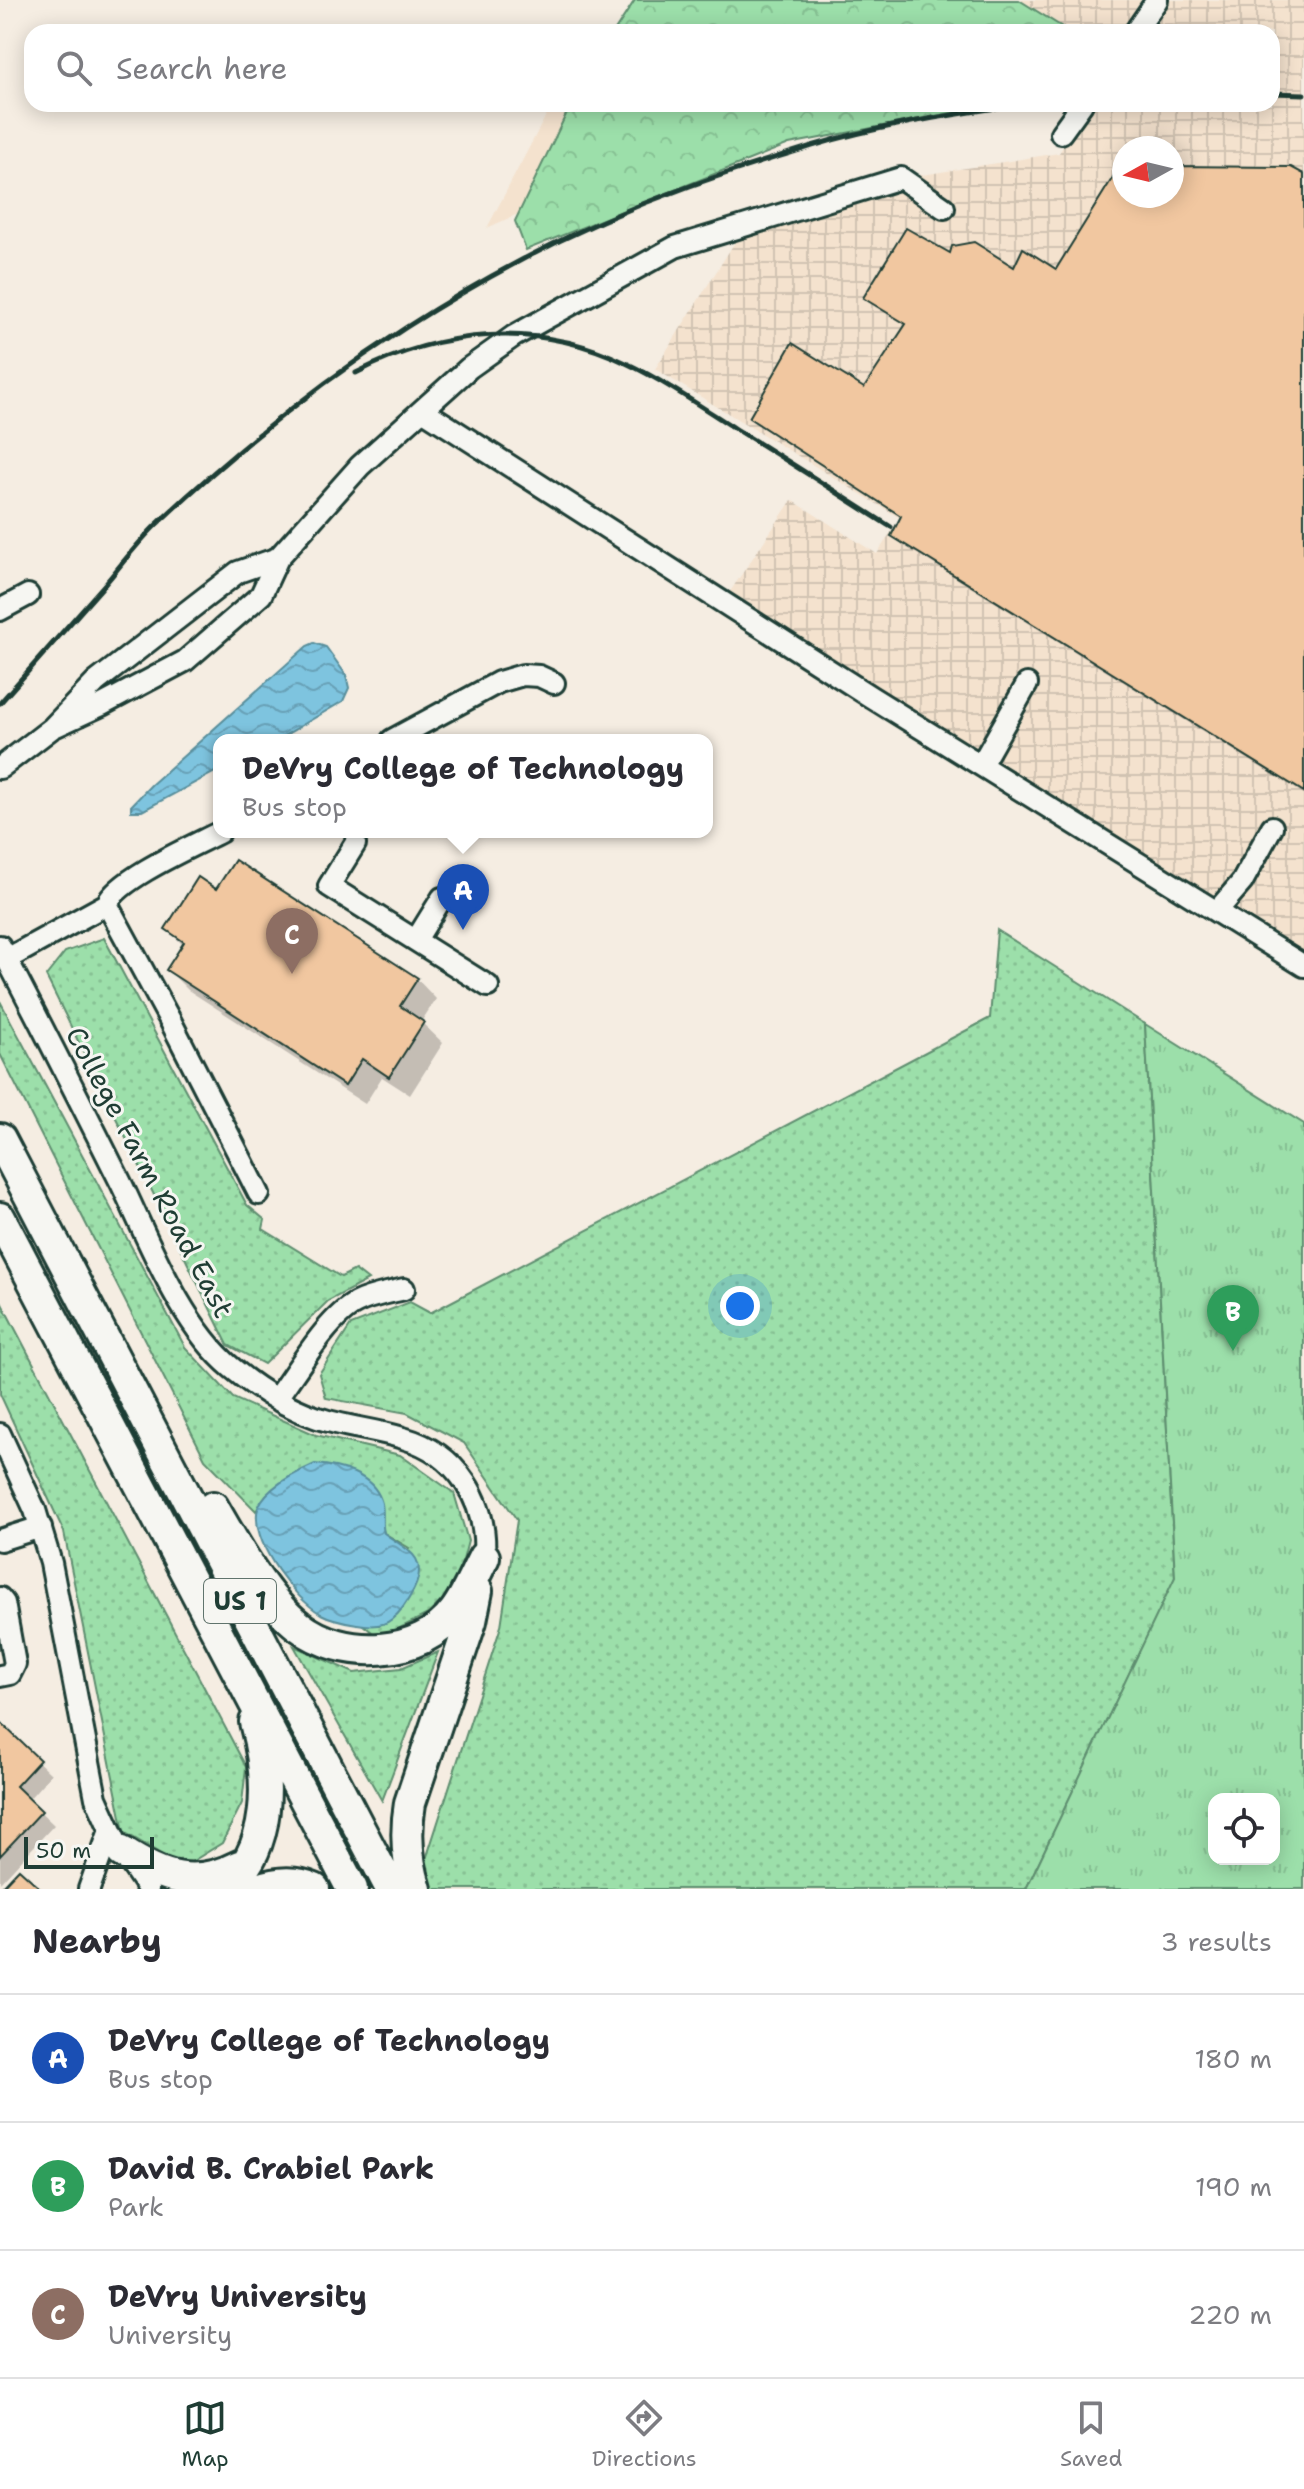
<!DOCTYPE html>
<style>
:root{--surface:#fff;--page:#f7f7f7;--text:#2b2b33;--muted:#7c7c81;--line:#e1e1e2;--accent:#1f3d34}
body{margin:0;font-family:"Shantell Sans",sans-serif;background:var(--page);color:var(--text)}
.controls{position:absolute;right:24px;bottom:24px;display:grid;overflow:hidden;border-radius:16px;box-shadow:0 4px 20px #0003}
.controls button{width:72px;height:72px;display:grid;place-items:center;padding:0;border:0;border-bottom:2px solid var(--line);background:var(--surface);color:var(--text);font:40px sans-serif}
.compass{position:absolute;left:1112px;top:136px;width:72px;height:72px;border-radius:50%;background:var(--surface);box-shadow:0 4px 20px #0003;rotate:262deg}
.scale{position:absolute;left:24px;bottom:20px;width:130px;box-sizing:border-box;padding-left:8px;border:4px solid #1f3d34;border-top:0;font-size:22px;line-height:28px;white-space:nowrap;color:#1f3d34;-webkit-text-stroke:6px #f6f6f2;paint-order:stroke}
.you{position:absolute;left:740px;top:1306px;width:28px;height:28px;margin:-20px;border:6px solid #fff;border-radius:50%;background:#1a73e8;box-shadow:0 0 0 12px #1a73e833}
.badge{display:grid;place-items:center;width:52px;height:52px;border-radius:50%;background:var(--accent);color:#fff;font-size:26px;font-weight:700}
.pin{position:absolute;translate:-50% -66px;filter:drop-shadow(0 2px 4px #0008)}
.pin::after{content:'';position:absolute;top:42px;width:28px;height:24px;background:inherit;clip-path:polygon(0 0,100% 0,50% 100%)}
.popup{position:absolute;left:213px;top:734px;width:500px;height:104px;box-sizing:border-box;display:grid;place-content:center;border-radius:16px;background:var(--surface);filter:drop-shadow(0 2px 6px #0005);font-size:26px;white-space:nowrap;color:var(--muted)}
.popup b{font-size:30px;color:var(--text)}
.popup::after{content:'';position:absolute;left:50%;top:100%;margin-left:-16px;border:16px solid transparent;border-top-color:var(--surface)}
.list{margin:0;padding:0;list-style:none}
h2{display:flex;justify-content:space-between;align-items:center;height:104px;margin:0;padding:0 32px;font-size:34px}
h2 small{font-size:26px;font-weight:400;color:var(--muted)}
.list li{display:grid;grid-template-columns:52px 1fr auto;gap:24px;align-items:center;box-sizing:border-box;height:128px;padding:0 32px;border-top:2px solid var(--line)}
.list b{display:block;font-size:30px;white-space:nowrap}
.list p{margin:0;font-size:26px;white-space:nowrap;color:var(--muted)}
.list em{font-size:26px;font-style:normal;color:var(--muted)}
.icon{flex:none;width:44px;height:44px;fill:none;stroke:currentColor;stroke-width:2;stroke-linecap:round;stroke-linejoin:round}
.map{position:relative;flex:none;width:1304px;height:1889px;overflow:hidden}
.search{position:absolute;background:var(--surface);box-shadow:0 4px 20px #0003;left:24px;right:24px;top:24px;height:88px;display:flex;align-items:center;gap:20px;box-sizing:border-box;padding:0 28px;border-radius:24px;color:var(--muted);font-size:30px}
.sheet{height:488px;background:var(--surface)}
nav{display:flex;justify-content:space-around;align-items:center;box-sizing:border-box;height:112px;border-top:2px solid var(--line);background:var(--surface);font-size:22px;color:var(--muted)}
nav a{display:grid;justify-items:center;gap:4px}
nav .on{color:var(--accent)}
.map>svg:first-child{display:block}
.built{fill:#f4e2ce}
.industrial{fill:url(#industrial-grid);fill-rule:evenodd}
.grass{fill:url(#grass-dots);stroke:#5e8e6f;stroke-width:2}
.forest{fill:url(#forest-crowns);stroke:#5e8e6f;stroke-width:2}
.park{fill:url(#park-tufts);stroke:#5e8e6f;stroke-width:2;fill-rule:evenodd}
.water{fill:url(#water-waves);stroke:#588e9b;stroke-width:2}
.shadow{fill:#0003}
.building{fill:#f1c7a0;stroke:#1f3d34;stroke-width:2}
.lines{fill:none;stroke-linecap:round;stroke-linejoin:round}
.minor-casing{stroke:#1f3d34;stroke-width:26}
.highway-casing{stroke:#1f3d34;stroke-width:36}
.minor{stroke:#f6f6f2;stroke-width:20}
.highway{stroke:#f6f6f2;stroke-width:30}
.rail{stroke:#1f3d34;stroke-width:5}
.labels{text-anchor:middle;stroke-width:6;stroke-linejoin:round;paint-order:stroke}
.shield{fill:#f6f6f2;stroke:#60746d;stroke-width:2}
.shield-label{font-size:26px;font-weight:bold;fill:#1f3d34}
.street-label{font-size:28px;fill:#1f3d34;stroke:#f6f6f2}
</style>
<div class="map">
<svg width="1304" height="1889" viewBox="0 0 1304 1889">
<defs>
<pattern id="industrial-grid" width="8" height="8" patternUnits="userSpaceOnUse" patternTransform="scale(2)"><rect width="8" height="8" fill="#f4e2ce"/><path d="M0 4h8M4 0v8" fill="none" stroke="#d1c3b2"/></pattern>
<pattern id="grass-dots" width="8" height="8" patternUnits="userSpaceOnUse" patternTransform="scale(2)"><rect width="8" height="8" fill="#9cdfaa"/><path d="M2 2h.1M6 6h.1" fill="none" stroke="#86c093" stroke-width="1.8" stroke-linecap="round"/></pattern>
<pattern id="forest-crowns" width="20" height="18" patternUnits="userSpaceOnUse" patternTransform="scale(2)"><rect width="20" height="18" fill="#9cdfaa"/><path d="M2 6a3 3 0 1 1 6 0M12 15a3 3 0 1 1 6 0" fill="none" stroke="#86c093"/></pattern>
<pattern id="park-tufts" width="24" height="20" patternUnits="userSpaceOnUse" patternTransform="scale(2)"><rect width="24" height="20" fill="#9cdfaa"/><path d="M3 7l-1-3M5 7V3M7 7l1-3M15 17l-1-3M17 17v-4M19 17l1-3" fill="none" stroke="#86c093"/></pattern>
<pattern id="water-waves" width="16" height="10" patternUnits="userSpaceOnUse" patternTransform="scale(2)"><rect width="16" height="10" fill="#7ec4df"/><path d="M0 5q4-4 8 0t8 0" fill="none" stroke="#67a0b6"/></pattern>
</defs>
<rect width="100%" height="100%" fill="#f5ede2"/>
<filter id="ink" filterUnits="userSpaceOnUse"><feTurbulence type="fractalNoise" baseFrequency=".0125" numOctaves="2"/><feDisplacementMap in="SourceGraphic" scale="16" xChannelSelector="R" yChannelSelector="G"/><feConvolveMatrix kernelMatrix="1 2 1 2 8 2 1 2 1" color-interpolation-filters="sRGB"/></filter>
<g filter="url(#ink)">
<!-- built -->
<path class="built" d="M552,104h210l-275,124z"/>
<!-- industrial -->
<path class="industrial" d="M1019,0h285v953l-577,-357 65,-96 85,54 23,-36 -245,-149 97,-154 101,-29 206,-33 30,-49h183v-72h-202zM1124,148h48v48h-48z"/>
<!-- grass -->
<path class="grass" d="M997,930l148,94 30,554 -149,311h-598l-7,-14 80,-249 16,-106 -53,-77 -57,-30 -81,-15 -7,-24 32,-49 59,-23 20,11 560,-295z
M104,938l143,267 18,15 -2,9 78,48 14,-7 13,10 -40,21 -64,63 -36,-19 -182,-369 19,-24z
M0,1001l185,346 48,51 83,37 84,20 54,38 14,48 -12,46 -28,27 -48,24 -17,-13h16l30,-77 -25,-15 -3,-11 1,-13 -115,-15 -11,17 -51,-52 -205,-405z
M0,1300l246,467 -4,36 -20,40 -39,24 -59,-35 -60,-300 -64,-138z
M294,1646l60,27 47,-5 37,-16 -56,149z"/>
<!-- forest -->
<path class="forest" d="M635,0h384l51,32h-456z
M571,104h427l-209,40 -263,106 -11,-29z"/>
<!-- park -->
<path class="park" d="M1145,1024l159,100v765h-278l149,-312zM1214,1799h60v60h-60z"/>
<!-- water -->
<path class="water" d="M314,643l12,4 20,28 3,13 -6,13 -66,39h-58v30l-77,41h-11v-5l20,-21 156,-139z
M315,1464c25,2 57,10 66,36 4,10 0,22 3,33 21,16 46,23 30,56 -5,10 -13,23 -22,30 -9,8 -24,7 -35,5 -12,-2 -25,-4 -36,-10 -27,-16 -67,-68 -64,-101 2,-23 40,-41 58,-49z"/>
<!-- shadow -->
<path class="shadow" d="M1124,168v28h48v-28l132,8v618l-401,-249 -10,-10 9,-17 -141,-91 -9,-10 113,-26 42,-65 -31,-19 -10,-9 85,-42 64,14 42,2z
M216,892l201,87 19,20 -15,23 22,21 -33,52 -28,-18 -17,27 -177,-114 -20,-20 16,-24 -17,-17z
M0,1725l51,49 -23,26 26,25 -54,58z"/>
<!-- building -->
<path class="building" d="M1120,166h4v30h48v-30l119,1 13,7v618l-413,-256 10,-20 -152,-98 43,-75 72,45 42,-64 -43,-26 43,-70 44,25 2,-7 22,-4 40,25 9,-19 33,21z
M235,860l183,118 -18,28 24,16 -35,55 -27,-18 -17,27 -179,-116 18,-28 -19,-13 33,-52 18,12z
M0,1722l40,38 -24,26 26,25 -42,45z
M19,1869l22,20h-41z"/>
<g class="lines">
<!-- minor casing -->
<g class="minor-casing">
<path id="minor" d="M1135,32l22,-32
M1061,133l21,-29
M424,411l447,286 433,269
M0,610l28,-15
M52,728l50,-23 83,-44 76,-66 17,-37 82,-92 109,-98 45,-32 161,-89 226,-69 43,30
M392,740l107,-58 24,-7 16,1 15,7
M981,765l46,-81
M0,768l52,-40 44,-46 142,-110 40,-14
M355,844l-26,42 159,100
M107,904l64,118 88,172
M1217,911l25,-29 30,-55
M416,940l26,-42
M0,946c41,78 81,157 121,237 28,58 60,143 111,185 24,20 52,38 83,49 28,10 59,12 88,21 54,15 85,64 81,119
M7,959l100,-55c12,-26 86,-58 113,-72
M276,1399c21,-28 51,-81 80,-96 15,-8 33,-10 48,-14
M0,1434l35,76 16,53 45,235 20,44 32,47
M0,1540l41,-13
M0,1598l4,5 11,61 -5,10 -10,2
M89,1889l21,-59"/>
</g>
<!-- highway casing -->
<g class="highway-casing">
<path id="highway" d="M0,1139l391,750
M0,1218l352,671
M213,1507c20,35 54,95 86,119 43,34 122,32 156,-15 12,-16 20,-37 29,-54
M122,1852c40,26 72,37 117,14
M222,1889c52,-36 48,-112 33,-167
M258,1889c19,-7 38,-8 56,0
M416,1889c-9,-28 -11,-57 -6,-86l61,-182 6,-30"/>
</g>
<!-- minor -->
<use href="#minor" class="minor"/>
<!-- highway -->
<use href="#highway" class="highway"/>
<!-- rail -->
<path class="rail" d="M1272,93l32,1
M356,373c85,-44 182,-53 270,-10 38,18 74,43 110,66 52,32 103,65 155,98
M0,703c35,-40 70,-79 105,-119 17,-20 33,-42 52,-60 153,-145 334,-267 533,-338 40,-15 82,-27 122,-40 68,-21 140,-31 210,-42"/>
</g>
</g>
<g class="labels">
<!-- shield labels -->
<rect class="shield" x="204" y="1579" width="72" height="44" rx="6"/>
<g class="shield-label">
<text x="240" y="1610">US 1</text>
</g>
<!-- street labels -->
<g class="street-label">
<text transform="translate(150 1172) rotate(62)" y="10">College Farm Road East</text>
</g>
</g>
</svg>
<div class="controls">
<button><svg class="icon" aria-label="locate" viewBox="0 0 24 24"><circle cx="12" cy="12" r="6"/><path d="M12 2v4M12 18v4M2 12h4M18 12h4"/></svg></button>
</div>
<svg class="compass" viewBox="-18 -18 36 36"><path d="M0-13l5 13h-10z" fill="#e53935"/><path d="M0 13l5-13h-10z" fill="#7c7c81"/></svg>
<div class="scale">50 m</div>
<div class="you"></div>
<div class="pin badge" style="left:463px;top:930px;background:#1a4fb4">A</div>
<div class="popup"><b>DeVry College of Technology</b>Bus stop</div>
<div class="pin badge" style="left:1233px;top:1351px;background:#2e9e5b">B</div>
<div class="pin badge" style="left:292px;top:974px;background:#8d6e63">C</div>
<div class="search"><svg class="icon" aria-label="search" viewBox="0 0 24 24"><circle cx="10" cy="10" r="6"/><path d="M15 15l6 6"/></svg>Search here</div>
</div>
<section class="sheet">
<h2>Nearby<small>3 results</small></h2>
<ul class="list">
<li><span class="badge" style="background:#1a4fb4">A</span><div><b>DeVry College of Technology</b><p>Bus stop</p></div><em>180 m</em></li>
<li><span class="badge" style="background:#2e9e5b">B</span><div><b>David B. Crabiel Park</b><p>Park</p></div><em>190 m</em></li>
<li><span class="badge" style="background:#8d6e63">C</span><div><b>DeVry University</b><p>University</p></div><em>220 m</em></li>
</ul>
</section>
<nav>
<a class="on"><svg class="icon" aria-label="map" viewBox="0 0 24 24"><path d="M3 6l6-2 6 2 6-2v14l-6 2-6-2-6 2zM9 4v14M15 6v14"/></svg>Map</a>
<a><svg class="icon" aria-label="directions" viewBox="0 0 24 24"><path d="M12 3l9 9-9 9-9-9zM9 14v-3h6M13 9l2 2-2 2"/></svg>Directions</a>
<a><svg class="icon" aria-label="saved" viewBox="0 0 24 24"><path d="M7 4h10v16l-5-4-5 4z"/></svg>Saved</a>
</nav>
